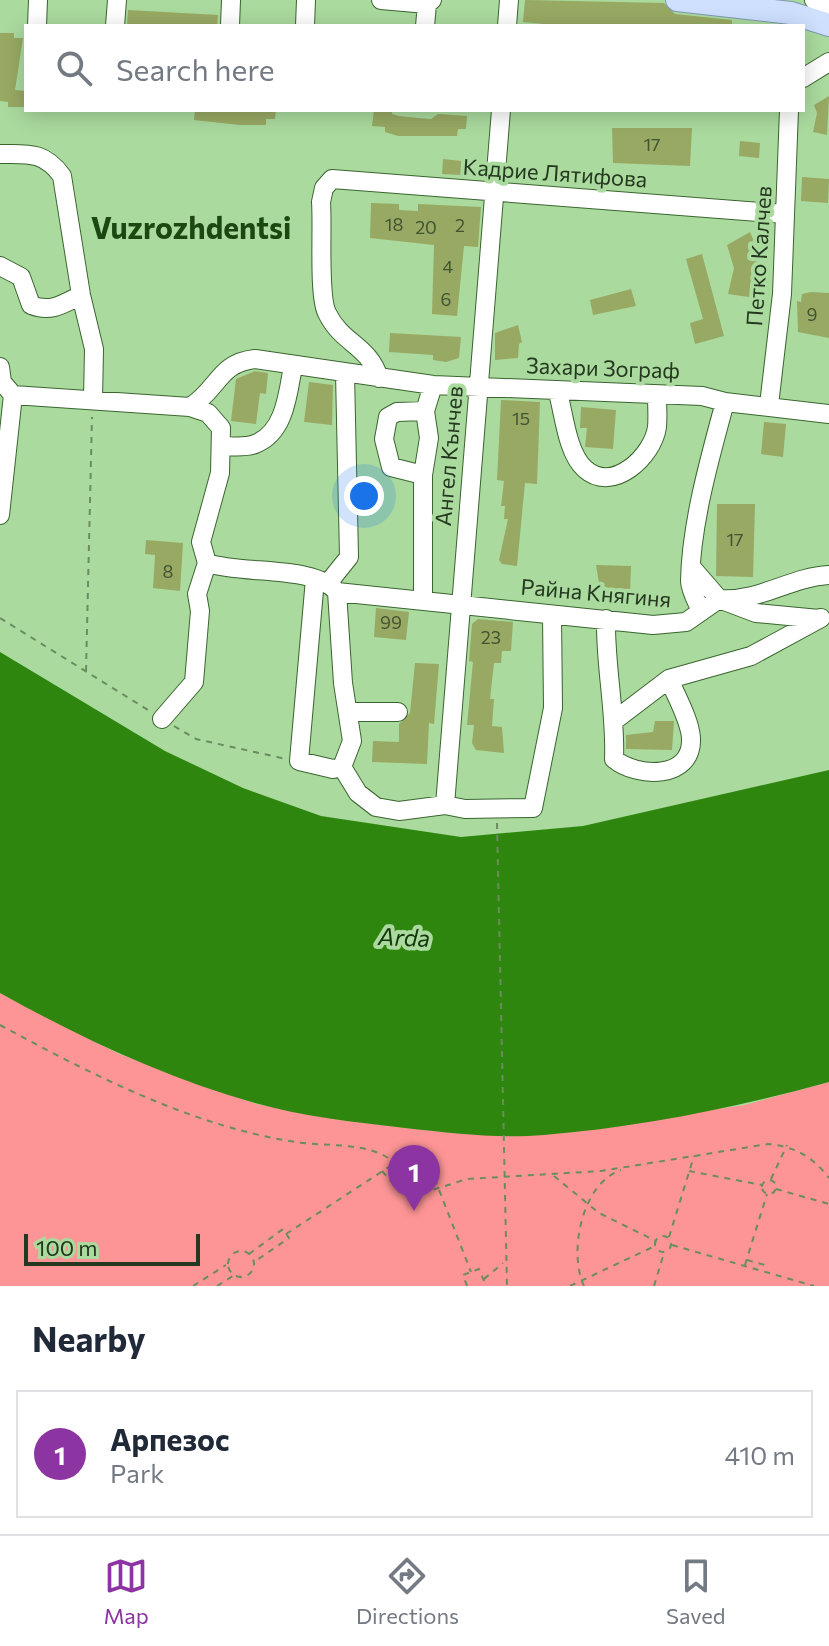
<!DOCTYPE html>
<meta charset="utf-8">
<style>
:root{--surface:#fff;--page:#f2f2f3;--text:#1f2937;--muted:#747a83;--line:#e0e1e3;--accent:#8c34a1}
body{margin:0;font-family:Commissioner,sans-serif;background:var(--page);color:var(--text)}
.scale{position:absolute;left:24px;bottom:20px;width:176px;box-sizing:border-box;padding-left:8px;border:4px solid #253820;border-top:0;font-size:22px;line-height:28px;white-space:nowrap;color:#253820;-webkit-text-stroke:6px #aada9e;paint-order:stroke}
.you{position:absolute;left:364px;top:496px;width:28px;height:28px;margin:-20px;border:6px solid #fff;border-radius:50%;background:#1a73e8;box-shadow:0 0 0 12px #1a73e833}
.badge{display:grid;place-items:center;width:52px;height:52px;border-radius:50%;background:var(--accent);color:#fff;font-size:26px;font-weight:700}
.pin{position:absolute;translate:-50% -66px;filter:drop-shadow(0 2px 4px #0008)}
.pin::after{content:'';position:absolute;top:42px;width:28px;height:24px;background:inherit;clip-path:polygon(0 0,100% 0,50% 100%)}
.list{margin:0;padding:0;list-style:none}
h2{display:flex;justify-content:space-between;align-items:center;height:104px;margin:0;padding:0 32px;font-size:34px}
h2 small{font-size:26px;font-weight:400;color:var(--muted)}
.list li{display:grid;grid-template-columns:52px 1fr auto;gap:24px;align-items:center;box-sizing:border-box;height:128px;margin:0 16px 16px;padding:0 16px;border:2px solid var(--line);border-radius:0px}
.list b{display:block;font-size:30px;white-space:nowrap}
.list p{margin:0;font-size:26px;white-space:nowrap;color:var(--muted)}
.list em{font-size:26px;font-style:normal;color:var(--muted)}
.icon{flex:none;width:44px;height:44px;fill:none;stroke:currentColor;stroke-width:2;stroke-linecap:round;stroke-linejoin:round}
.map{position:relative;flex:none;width:829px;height:1286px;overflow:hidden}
.search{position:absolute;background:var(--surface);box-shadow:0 4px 20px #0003;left:24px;right:24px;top:24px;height:88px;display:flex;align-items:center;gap:20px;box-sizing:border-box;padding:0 28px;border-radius:0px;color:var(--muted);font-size:30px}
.sheet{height:248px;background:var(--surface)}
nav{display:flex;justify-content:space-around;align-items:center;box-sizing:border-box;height:112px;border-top:2px solid var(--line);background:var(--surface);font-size:22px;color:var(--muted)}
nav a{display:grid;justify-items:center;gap:4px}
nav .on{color:var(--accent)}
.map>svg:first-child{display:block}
.green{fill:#fd9596}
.water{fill:#2f860f}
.building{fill:#98a963}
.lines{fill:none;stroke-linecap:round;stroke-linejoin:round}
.minor-casing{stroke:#3a652f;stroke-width:20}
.major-casing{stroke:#7e98b0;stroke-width:24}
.path{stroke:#6a8c61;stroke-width:2;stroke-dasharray:6 6;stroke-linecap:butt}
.minor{stroke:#fff;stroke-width:18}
.major{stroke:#cee0fe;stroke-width:22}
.labels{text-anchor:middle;stroke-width:8;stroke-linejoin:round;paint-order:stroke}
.number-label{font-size:18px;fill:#425431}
.street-label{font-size:22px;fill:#253820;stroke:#aada9e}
.water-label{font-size:24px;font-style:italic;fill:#14360b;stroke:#aada9e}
.district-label{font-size:30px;font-weight:bold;fill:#1c4710;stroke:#aada9e}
</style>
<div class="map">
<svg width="829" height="1286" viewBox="0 0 829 1286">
<rect width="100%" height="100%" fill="#aada9e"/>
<!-- green -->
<path class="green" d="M0,993l119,61 137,50 85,16 102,12 98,3 204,-30 84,-23v204h-829z"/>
<!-- water -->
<path class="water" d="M0,652l165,99 78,37 78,28 140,21 122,-11 246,-56v312c-94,26 -188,45 -285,53 -46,4 -94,-2 -139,-7 -50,-6 -101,-11 -150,-25 -89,-25 -174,-65 -255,-110z"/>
<!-- building -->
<path class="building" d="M525,0l139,3 11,11 57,6v6h-169l-40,-4z
M128,10l90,5 -1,11h-90z
M0,33h14v5h9l-8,52 11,1v16h-18v-5l-8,-1z
M829,96l-2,39 -14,-3 4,-19 -3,-8z
M195,110h81l-1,9h-9v6h-26l-46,-5z
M374,110h18v4l7,2 19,2 13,1 7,-5 29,2 -1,13h-8l-1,7h-59l-13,-4v-5l-13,-1z
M612,128h80l-2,38 -77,-3z
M740,141l20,2 -1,15 -20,-2z
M443,159l19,2 -1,14 -19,-1z
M802,177l27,2 -1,24 -27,-2z
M371,203l28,1v6l19,1v-7l63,3 -3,40 -14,-1 -7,70 -25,-2 2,-69 -64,-7z
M750,232l13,30 -7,36 -28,-4 6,-26 -7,-23z
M702,254l22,82 -29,8 -5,-21 13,-4 -17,-60z
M631,289l5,17 -43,9 -3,-15z
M811,292l18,1v45l-31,-6 -1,-31 4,1 1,-8z
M518,325l4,17 -3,2 -1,14 -23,2v-27z
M390,333l71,4 -2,21 -13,4 -13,-2v-5l-44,-3z
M255,371l13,2 -2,21 -6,-1 -4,31 -25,-3 5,-42z
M309,382l24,3 -1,40 -28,-3z
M501,400l39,2 -3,82 -12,-1 -8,83 -15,-2 -3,-4 9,-41h-4l1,-13h-4l3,-25 -7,-1z
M581,407l35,3 -3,39 -28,-2 2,-19h-7z
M764,422l22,2 -3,33 -22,-3z
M717,504h38l-2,73 -37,-1z
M146,540l37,3 -3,48 -27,-3 2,-33 -10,-1z
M596,565l35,1 -1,29h-29z
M376,608l33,4 -3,28 -32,-3z
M478,619l35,3 -2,29h-9l-1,12h-7l-4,36h4l-2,27 10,1 2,26 -28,-3 -4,-7 2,-18h-7l6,-63 -4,-1 3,-37z
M415,663l24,1 -5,60 -5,-1 -2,41 -55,-2 1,-21 26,1v-18l11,-11z
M655,721h19l-2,29 -46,-1v-14l27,-3z"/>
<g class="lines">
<!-- minor casing -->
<g class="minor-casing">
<path id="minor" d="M381,0l46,4 5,-4
M814,0l15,5
M37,26l1,-26
M115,26l2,-26
M230,26l1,-26
M305,26l1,-26
M425,26l2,-22
M507,26l2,-26
M803,78l26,-16
M0,154c28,0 44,-3 62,22l19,119 13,54 -1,51
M0,266l21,11 10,28c20,8 32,-1 50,-10
M0,367l2,15 11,13 177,12 18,6 13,15 -1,45 -19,69 6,21 -10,31 3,17 -6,71 -32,37
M379,378c-10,-33 -37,-34 -52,-65 -9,-17 -4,-87 -6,-111l3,-14 8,-9 453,35
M558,393c6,21 9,60 27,76 28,25 68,-13 72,-42 1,-10 0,-21 0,-31
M769,405l13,-111 7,-184
M190,407c29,-18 28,-44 65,-48l178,26 269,11 23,6 104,12
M222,446c10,0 24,2 33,-2 30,-11 33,-51 38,-78
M423,475l-32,-8 -7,-28 4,-22 9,-5 28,-1
M0,515l13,-120
M207,563c37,12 108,2 130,29l316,33 33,-3 33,-23 37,14 63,6
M693,569l26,30c41,3 71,-22 110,-24
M315,579l-16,182 34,8 9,-2 10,-26 -9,-58 -6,-91
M329,582l20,-25 -4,-184
M423,601v-126l6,-37 -4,-27 8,-26
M701,611c-4,-9 -11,-21 -11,-30 1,-57 20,-124 35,-179
M606,619c-1,47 10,93 8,140 23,19 79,21 77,-21 -1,-18 -15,-42 -22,-59
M349,712h49
M615,720l54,-41 82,-23 70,-38
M342,767l16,26 18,14 23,4 46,-6 20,4 68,-1 20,-100 -1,-93
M445,805l56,-695"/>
</g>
<!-- major casing -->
<g class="major-casing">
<path id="major" d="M677,0l114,13 38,12"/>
</g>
<!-- path -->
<path class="path" d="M0,618l148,92
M86,671l6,-254
M174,726l22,13 90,20
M497,823l10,463
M0,1025c93,50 189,100 295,117 32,5 75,-1 100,21
M382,1171l14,16 27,6 44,-14 134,-8 167,-27c26,2 45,13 61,34
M689,1171l73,14
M554,1176l45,37 57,28
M771,1179l16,-34
M762 1187a7 7 0 1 1 14 0a7 7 0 1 1-14 0Z
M776,1189l53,15
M286,1234l109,-71 34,1 42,108
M655 1244a8 8 0 1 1 16 0a8 8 0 1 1-16 0Z
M669,1237l25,-81
M672,1245l142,41
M228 1264a13 13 0 1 1 26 0a13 13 0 1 1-26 0Z
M249,1254l34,-25 6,9 -35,24
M747,1260l18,5
M745,1265l22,-71
M484,1279l19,-16
M193,1286l33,-21
M217,1286l16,-10
M467,1286l-4,-11 16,-6 7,17
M570,1286l85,-40
M584,1286c-16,-34 -2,-103 37,-116
M654,1286l10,-33"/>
<!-- minor -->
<use href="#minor" class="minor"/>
<!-- major -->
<use href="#major" class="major"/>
</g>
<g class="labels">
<!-- number labels -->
<g class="number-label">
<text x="652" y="151">17</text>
<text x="394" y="231">18</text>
<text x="460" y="232">2</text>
<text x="426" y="234">20</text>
<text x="448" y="273">4</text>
<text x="446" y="306">6</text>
<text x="812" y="321">9</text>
<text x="521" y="425">15</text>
<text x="735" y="546">17</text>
<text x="168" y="578">8</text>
<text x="391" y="629">99</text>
<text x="491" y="644">23</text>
</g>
<!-- street labels -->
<g class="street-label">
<text transform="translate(555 173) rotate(4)" y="8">Кадрие Лятифова</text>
<text transform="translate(759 256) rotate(-86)" y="8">Петко Калчев</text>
<text transform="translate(603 368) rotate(2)" y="8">Захари Зограф</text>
<text transform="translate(449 456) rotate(-85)" y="8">Ангел Кънчев</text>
<text transform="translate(596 593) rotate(5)" y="8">Райна Княгиня</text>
</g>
<!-- water labels -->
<g class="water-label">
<text transform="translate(404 938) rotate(2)" y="8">Arda</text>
</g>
<!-- district labels -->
<g class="district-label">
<text x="191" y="239">Vuzrozhdentsi</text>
</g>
</g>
</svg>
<div class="scale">100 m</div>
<div class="you"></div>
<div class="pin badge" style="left:414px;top:1211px">1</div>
<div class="search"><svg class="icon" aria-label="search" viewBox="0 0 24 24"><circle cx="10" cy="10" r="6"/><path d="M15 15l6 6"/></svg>Search here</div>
</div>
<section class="sheet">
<h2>Nearby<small></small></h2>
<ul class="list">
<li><span class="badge">1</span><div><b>Арпезос</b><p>Park</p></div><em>410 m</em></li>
</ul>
</section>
<nav>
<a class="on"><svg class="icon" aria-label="map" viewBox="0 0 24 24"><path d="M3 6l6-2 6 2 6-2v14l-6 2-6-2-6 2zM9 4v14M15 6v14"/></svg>Map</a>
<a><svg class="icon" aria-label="directions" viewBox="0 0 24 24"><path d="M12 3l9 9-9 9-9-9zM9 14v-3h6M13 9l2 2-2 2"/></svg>Directions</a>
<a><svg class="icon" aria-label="saved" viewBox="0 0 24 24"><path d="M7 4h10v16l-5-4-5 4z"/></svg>Saved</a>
</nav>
